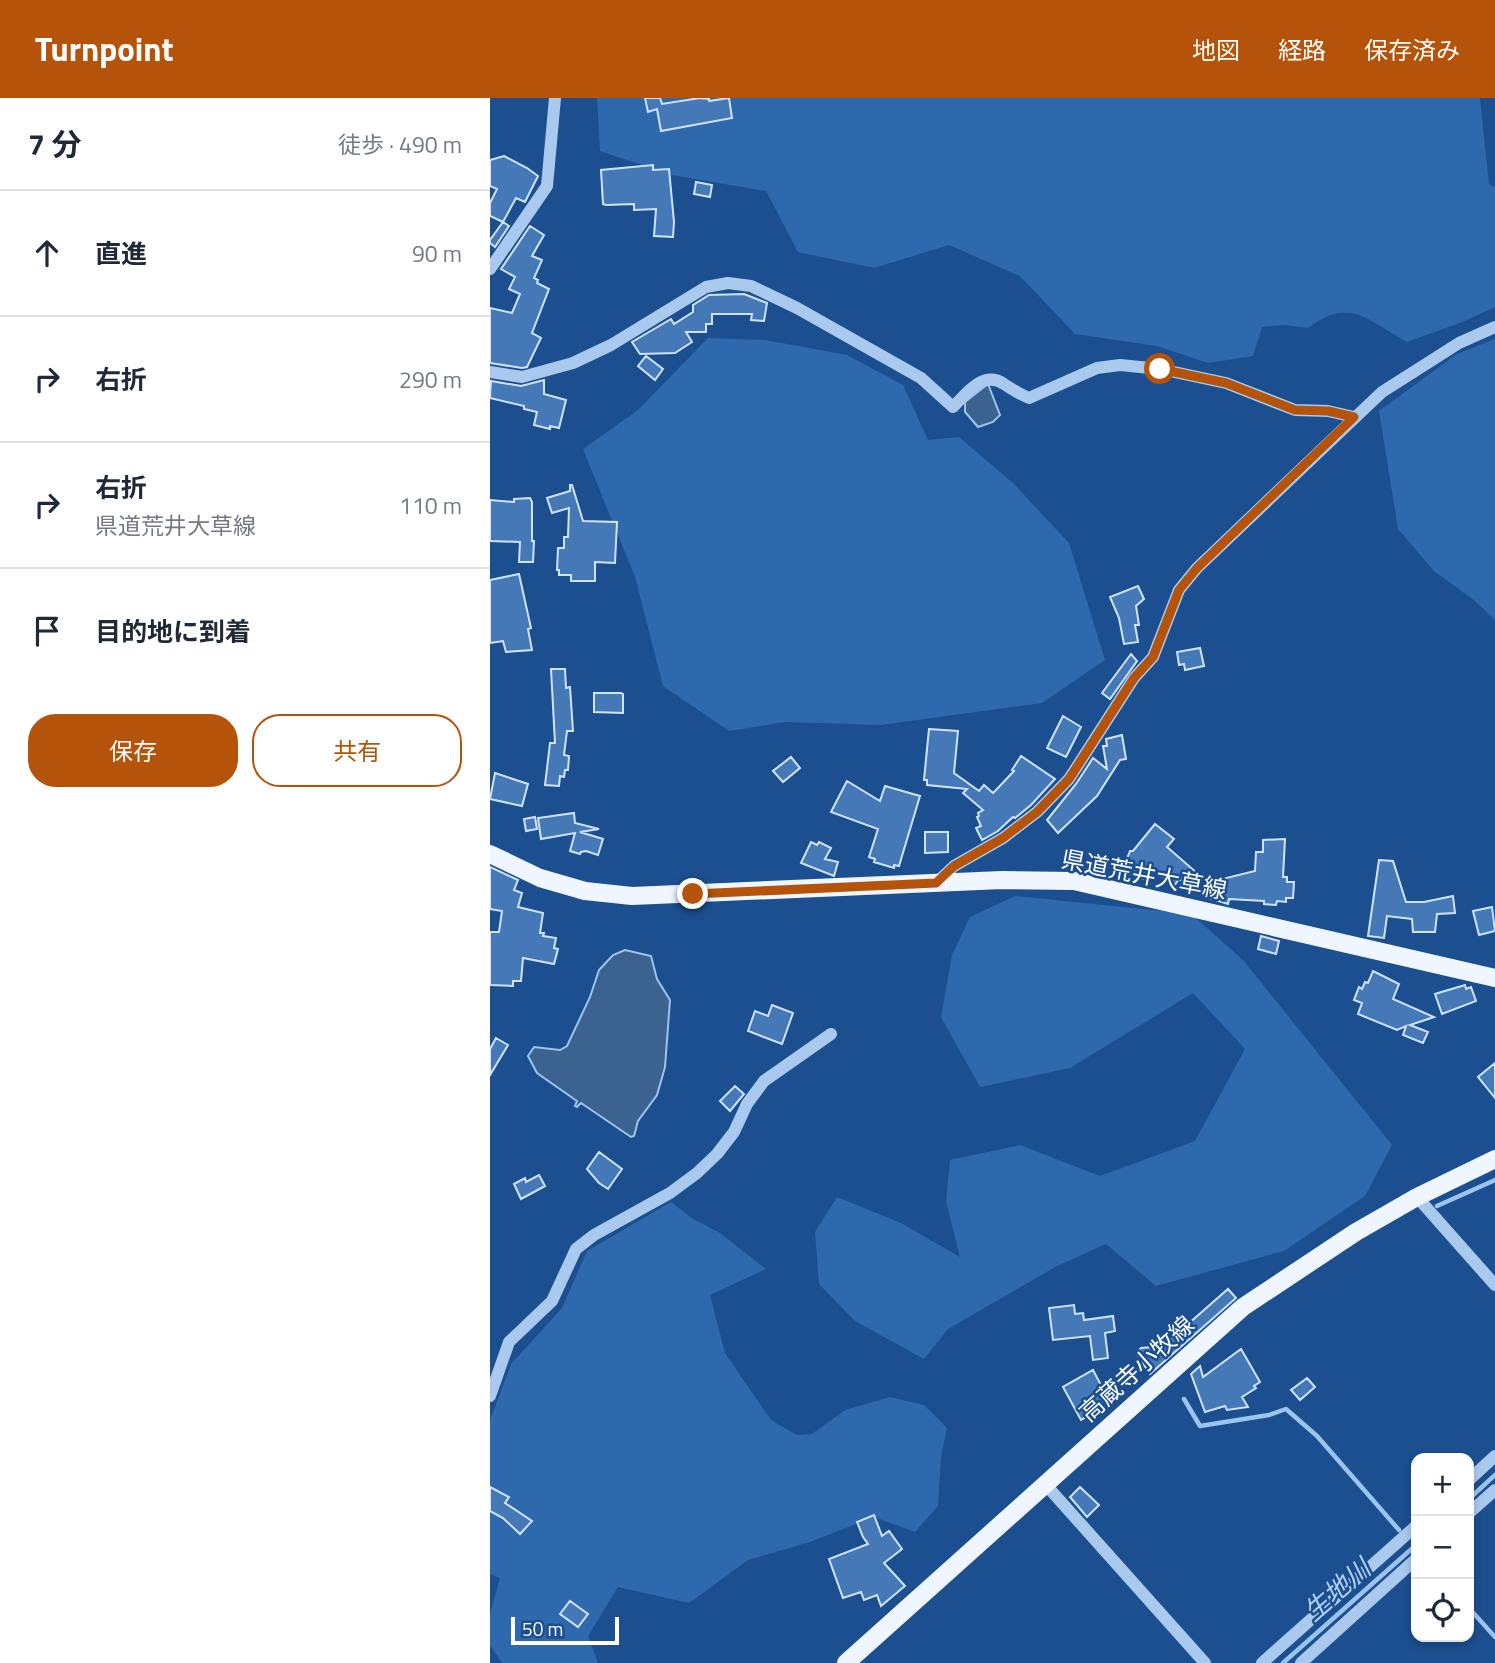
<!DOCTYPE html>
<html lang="ja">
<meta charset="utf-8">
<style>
:root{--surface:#fff;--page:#f2f2f3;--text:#1f2937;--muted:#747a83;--line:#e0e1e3;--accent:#b45309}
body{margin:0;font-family:"Titillium Web","Noto Sans JP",sans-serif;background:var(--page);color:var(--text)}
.controls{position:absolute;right:21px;bottom:21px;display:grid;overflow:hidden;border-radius:14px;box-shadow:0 4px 10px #0003}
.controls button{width:63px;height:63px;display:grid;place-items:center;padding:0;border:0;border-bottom:2px solid var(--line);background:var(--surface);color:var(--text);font:35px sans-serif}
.scale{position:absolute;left:21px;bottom:18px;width:108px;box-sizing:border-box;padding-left:7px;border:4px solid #fff;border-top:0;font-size:19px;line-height:24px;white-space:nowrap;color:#fff;-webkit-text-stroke:5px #1b4f8f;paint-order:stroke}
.stop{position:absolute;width:21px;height:21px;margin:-16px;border:5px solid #b45309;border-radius:50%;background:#fff}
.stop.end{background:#b45309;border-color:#fff;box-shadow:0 2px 7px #0008}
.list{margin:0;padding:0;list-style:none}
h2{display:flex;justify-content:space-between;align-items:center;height:91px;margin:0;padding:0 28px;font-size:30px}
h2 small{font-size:23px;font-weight:400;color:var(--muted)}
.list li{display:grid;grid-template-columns:46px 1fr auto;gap:21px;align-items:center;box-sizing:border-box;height:126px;padding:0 28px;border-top:2px solid var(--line)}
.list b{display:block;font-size:26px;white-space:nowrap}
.list p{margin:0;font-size:23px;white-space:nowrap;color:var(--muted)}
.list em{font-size:23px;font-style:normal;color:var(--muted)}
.actions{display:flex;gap:14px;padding:21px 28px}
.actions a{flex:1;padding:16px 0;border:2px solid var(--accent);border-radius:28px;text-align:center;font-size:24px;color:var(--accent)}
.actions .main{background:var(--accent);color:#fff}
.icon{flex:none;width:38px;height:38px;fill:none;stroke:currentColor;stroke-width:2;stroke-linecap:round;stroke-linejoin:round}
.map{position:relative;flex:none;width:1005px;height:1565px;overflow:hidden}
header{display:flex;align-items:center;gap:42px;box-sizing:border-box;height:98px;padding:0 35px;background:var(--accent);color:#fff}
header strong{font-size:33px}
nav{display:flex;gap:38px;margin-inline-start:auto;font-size:24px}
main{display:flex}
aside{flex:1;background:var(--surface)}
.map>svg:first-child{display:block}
.green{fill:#2e69ad}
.water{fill:#3c6290;stroke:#9cc4f0;stroke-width:2}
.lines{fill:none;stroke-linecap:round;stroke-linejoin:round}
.stream{stroke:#9cc4f0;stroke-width:4.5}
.building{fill:#4478b7;stroke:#cfe3fa;stroke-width:2}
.minor{stroke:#a9c9ee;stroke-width:12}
.major{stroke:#f0f6ff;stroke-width:18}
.route{stroke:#b45309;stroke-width:9}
.labels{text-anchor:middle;stroke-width:5;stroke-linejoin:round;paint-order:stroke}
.street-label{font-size:24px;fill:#fff;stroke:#1b4f8f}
.water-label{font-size:26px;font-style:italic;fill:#b5d3f5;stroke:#1b4f8f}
</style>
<header>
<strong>Turnpoint</strong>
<nav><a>地図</a><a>経路</a><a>保存済み</a></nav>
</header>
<main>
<aside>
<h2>7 分<small>徒歩 · 490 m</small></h2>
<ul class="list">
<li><svg class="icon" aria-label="ahead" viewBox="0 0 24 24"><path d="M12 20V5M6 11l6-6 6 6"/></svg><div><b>直進</b></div><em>90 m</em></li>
<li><svg class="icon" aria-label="right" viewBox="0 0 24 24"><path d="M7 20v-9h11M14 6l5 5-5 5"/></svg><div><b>右折</b></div><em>290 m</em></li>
<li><svg class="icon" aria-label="right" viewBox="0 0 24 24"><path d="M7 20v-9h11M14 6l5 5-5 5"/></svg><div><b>右折</b><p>県道荒井大草線</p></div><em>110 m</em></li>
<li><svg class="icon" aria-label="arrive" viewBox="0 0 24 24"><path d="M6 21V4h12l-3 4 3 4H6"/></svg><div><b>目的地に到着</b></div></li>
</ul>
<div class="actions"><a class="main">保存</a><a>共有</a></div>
</aside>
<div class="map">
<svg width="1005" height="1565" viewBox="0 0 1005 1565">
<rect width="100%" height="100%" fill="#1b4f8f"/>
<!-- green -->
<path class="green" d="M107,0h883l9,86 6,3v120l-30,14 -58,21c-40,-22 -57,-46 -99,-14l-25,-3 -21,2 -9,29 -45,7 -51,-17 -82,-12 -55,-58 -71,-31 -75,23 -76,-16 -32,-61 -94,-16 -72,-24z
M218,240l57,2 82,15 56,30 25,55 31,-3 55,47 55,59 36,117 -63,43 -161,22 -96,-3 -56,9 -66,-45 -28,-109 -52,-128 55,-39z
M1005,241v281l-20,-19 -41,-30 -36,-42 -19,-118 78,-57z
M525,798l176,18 52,46 149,185 -27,51 -81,55 -128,35 -50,-42 -49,22 -109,63 -24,30 -69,-38 -36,-37 -4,-52 22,-35 64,26 59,34 -14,-55 4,-42 70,-15 80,31 95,-35 50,-92 -52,-56 -123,75 -90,19 -39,-70 11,-62 18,-38z
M181,1104l22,17 27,14 46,36 -56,26 15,58 46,67 26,15 15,-1 33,-24 45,-13 34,8 23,23 -6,28 -3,50 -23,26 -41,-15 -64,25 -62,18 -59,43 -71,-16 -30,49 10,27h-96l-12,-18v-31l10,-36 -10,-4v-154l21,-56 51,-56 25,-57z"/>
<!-- water -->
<path class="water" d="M498,286l12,31 -7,7 -15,5 -13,-15v-10z
M135,852l26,6 6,23 13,21 -5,67 -8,28 -19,26 -4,15 -3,1 -50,-34 -4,4 -2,-1 2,-5 -40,-28 -9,-17 6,-9 26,3 7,-4 23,-49 9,-27 14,-15z"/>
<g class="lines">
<!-- stream -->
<path class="stream" d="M947,1108l58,-26
M694,1301l16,27 69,-11 17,-6 31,27 82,94
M979,1401l26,-24
M979,1510l26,29
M793,1565l133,-118"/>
</g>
<!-- building -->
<path class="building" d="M155,0h15l2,6 38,-6 9,1v2l20,-3 3,20 -71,13 -4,-22 -9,3z
M14,58l23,12 11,8 -13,26 -9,-4 -13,24 6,4 -14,21 -5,-4v-3l13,-18 -13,-6v-13l7,-14 -7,-3v-26z
M163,67v5l16,-1 5,53 -1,15 -19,-1 2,-27 -22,1v-6l-28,1 -3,-1 -2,-34z
M206,84l16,3 -2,12 -16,-3z
M40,128l14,9 -12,21 10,4 -8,18 4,2 -1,3 12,6 -17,44 9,5 -14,29 -5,1 -32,-5v-55l22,5 8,-19 -11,-5 6,-12 -14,-8z
M254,196l23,9 -3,18 -13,-1 1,-6h-40v10h-6v8h-20l6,10 -17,11 -35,1 -8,-12 39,-23 3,5 19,-12v-7l16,-10z
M156,258l17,13 -8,11 -17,-14z
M54,282v14l22,6 -7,28 -9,-2v3l-16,-4 3,-13 -13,-3v-3l-34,-8 1,-17 30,5z
M80,387h2l11,36 34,1 -2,41 -20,-1v19h-24v-6h-12v-5h-2l1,-22h6v-11h4l1,-29 -17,5 -5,-15 23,-7z
M40,400l2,4v39h2l-1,21h-14l1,-20 -30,-1v-41l24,2v-3z
M29,476l12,54 -3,1 4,21 -26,2 -3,-11 -13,2v-63z
M648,488l6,13 -8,7 3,19h-4l3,17 -14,2 -5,-26 -9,-21z
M710,550l4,18 -19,4 -1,-6 -5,1 -2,-13z
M641,556l6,7 -27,38 -8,-6z
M61,571h14l1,19 4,-1 3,44h-6l-3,24 5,1 -1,14h-3l-1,7 -4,-1 -1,10 -14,-1 5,-42h5z
M104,595h27l2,1v19l-29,-1z
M573,618l18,11 -15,30 -19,-9z
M439,631l29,2 -4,42 25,18 5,-6 9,8 3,-3 18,-19 -2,-1 9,-14 34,23 -24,26 -16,13 -2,-1 -15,14 -16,9 -6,-12 5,-2 -4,-9 2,-1 -1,-3 5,-3 -20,-17 4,-4 -40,-4v-5h-3z
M632,637l4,24 -6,1 -23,36 -39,37 -11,-13 29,-36 17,-26 14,11 -4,-23h4l-1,-7z
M301,659l9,11 -17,14 -10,-11z
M5,675l33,11 -6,22 -32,-7z
M357,683l33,20 5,-15 35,10 -21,70 -5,-1v3l-20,-6 1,-3 -6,-2 9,-28 -47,-17z
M84,715l1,10 24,6 -19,3 23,7 -5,16 -12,-4 -5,1 -1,2 -10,-3 5,-18 -34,6 -3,-21z
M45,719l2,12 -11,2 -2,-12z
M665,726l19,15 -7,8 30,26 -10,11 -8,-5 -5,7 -22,-18 -3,8 -4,-1 -1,4 -22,-8 8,-20h3z
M435,734h23v20l-23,1z
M795,741l-2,38h4v5h7l-1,16h-7v4l-9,-1 -1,4 -12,-1v-3l-35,-2 -1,5 -19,-6 1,-3h-4l4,-13 45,-11 1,-19h7v-12z
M321,744l6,3 2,-3 12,6 -6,11 13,3 -4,14 -33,-13z
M889,762l14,1 13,41h18l29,-6 2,17 -18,1 -2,18h-22l-1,-13 -25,-3 -3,22 -16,-2z
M0,769l28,13 -4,10 8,3 -4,14 25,6 -3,20h4l-1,3 13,2 -2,10 4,1 -4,15 -31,-6 -2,23h-8v5l-23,-1v-53h9l3,-21 -12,-2z
M1002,809l3,24 -16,4 -6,-24z
M771,838l18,5 -3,13 -18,-5z
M883,873l26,13 -6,15 41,18 -24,8 18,7 -5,11 -20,-8 3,-9 -9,4 -39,-16 4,-11 -8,-3 5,-13 3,2 3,-7 3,1z
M975,887l1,4 5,-2 5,14 -34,13 -7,-20z
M282,907l21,8 -11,31 -34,-13 7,-20 13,5z
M6,940l12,7 -18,30v-26z
M1005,965v35l-17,-21z
M245,988l9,8 -14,17 -10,-10z
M109,1054l23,17 -14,20 -9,-6 -12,-14z
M49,1077l6,11 -24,13 -7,-15 11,-6 1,4z
M738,1191l8,9 -86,76 -14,-21 5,-5 22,-2z
M584,1207l1,9 8,-1 1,7 29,-4 2,15 -10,2 3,25 -15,2 -3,-24 -37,4 -4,-32z
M751,1251l19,33 -6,4 2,2 -14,9 6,10 -21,3 -2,-4 -20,6 -14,-38 9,-8 3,11z
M603,1272l18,34 -30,16 -18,-33z
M817,1280l8,9 -15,13 -9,-10z
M0,1389l19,10 -4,6 27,18 -12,13 -17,-16 -13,-7z
M590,1389l19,18 -12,12 -17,-20z
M384,1417l8,21 7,-5 13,18 -18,14 21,23 -24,20 -4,-11 -13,5 -3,-8 -18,6 -14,-39 39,-15 -5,-7 -6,-15z
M80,1503l18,13 -10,13 -18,-13z"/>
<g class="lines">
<!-- minor -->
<path class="minor" d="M0,171l57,-83 8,-88
M0,274l32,5 51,-14 38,-18 95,-58 22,-4 23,3 46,22 124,70 32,29c14,-14 30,-37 51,-23 8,5 15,10 25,14l68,-30 23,-3 40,4 66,14 69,27 33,1 26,6
M446,785l18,-17 49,-28 34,-26 32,-33 65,-101 19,-21 26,-67 18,-22 185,-176 77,-49 36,-16
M927,1099l78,88
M0,1298l19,-54 43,-41 24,-52 18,-14 76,-42 27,-20 20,-19 17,-22 13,-28 17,-23 67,-47
M979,1382l26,-24
M556,1387l159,178
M979,1415l26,-23
M772,1565l154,-137
M811,1565l115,-104"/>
<!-- major -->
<path class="major" d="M0,756l50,24 45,13 47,5 370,-16 72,1 421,97
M356,1565l397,-356 113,-75 61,-35 78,-38"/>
</g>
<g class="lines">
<!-- route -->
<path class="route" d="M203,796l243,-11 18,-17 49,-28 34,-26 32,-33 65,-101 19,-21 26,-67 18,-22 157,-151 -26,-6 -33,-1 -69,-27 -66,-14"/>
</g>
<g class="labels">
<!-- street labels -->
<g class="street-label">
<text transform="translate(654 777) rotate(11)" y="8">県道荒井大草線</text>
<text transform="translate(647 1271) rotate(-42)" y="8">高蔵寺小牧線</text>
</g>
<!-- water labels -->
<g class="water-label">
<text transform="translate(847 1492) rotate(-41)" y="9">生地川</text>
</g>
</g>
</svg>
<div class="controls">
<button>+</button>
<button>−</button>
<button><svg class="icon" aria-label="locate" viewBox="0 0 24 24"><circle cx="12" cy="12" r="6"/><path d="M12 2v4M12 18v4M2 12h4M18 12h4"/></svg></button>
</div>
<div class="scale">50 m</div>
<div class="stop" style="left:670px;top:271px"></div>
<div class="stop end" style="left:203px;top:796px"></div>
</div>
</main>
